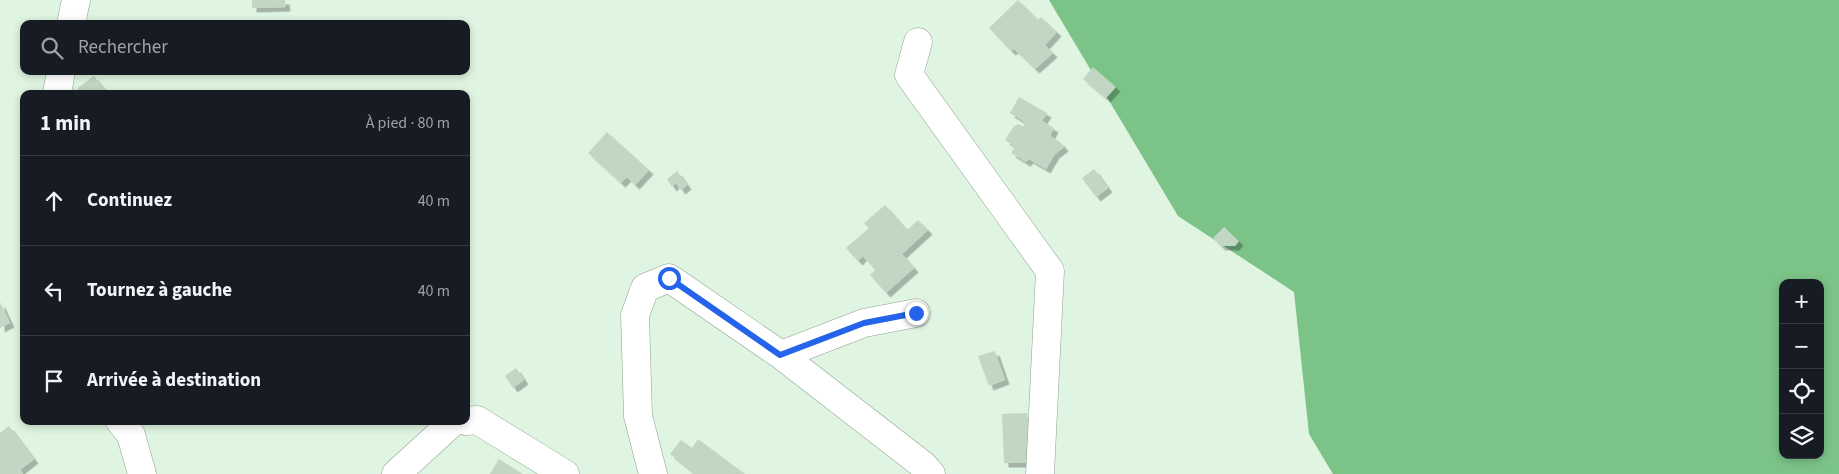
<!DOCTYPE html>
<html lang="fr">
<meta charset="utf-8">
<style>
:root{--surface:#171b24;--page:#20242c;--text:#f1f3f6;--muted:#9ea1a6;--line:#363941}
body{margin:0;font-family:"Source Sans 3",sans-serif;background:var(--page);color:var(--text)}
.controls{position:absolute;right:15px;bottom:15px;display:grid;overflow:hidden;border-radius:10px;box-shadow:0 2px 8px #0003}
.controls button{width:45px;height:45px;display:grid;place-items:center;padding:0;border:0;border-bottom:1px solid var(--line);background:var(--surface);color:var(--text);font:25px sans-serif}
.stop{position:absolute;width:15px;height:15px;margin:-11px;border:4px solid #2563eb;border-radius:50%;background:#fff}
.stop.end{background:#2563eb;border-color:#fff;box-shadow:0 1px 5px #0008}
.list{margin:0;padding:0;list-style:none}
h2{display:flex;justify-content:space-between;align-items:center;height:65px;margin:0;padding:0 20px;font-size:21px}
h2 small{font-size:16px;font-weight:400;color:var(--muted)}
.list li{display:grid;grid-template-columns:32px 1fr auto;gap:15px;align-items:center;box-sizing:border-box;height:90px;padding:0 20px;border-top:1px solid var(--line)}
.list b{display:block;font-size:19px;white-space:nowrap}
.list em{font-size:16px;font-style:normal;color:var(--muted)}
.icon{flex:none;width:28px;height:28px;fill:none;stroke:currentColor;stroke-width:2;stroke-linecap:round;stroke-linejoin:round}
.map{position:relative;flex:none;width:1839px;height:474px;overflow:hidden}
.search{position:absolute;background:var(--surface);box-shadow:0 2px 8px #0003;left:20px;top:20px;width:450px;height:55px;display:flex;align-items:center;gap:12px;box-sizing:border-box;padding:0 18px;border-radius:10px;color:var(--muted);font-size:19px}
.panel{position:absolute;background:var(--surface);box-shadow:0 2px 8px #0003;left:20px;top:90px;width:450px;height:335px;border-radius:10px}
.map>svg:first-child{display:block}
.forest{fill:#7cc387;fill-rule:evenodd}
.building{fill:#c1d6c3;filter:url(#shadow)}
.lines{fill:none;stroke-linecap:round;stroke-linejoin:round}
.minor-casing{stroke:#8ea290;stroke-width:29}
.minor{stroke:#fff;stroke-width:28}
.route{stroke:#2563eb;stroke-width:6}
</style>
<div class="map">
<svg width="1839" height="474" viewBox="0 0 1839 474">
<defs>
<filter id="shadow"><feDropShadow dx="4.5" dy="4.5" stdDeviation="0" flood-color="#0004"/></filter>
</defs>
<rect width="100%" height="100%" fill="#dff4e1"/>
<!-- forest -->
<path class="forest" d="M1049,0h790v474h-506l-24,-40 -15,-142 -116,-76zM1783,283h37v172h-37z"/>
<!-- building -->
<path class="building" d="M252,0h33l1,7 -34,1z
M1018,0l20,20 3,-3 16,15 -12,13 8,8 -18,16 -21,-20 -3,2 -22,-23z
M1093,67l23,20 -10,11 -23,-19z
M94,76l14,18h-31l1,-6z
M1019,97l28,16 -5,8 12,7 -4,8 10,6 4,5 -9,7 -9,15 -17,-10 -3,3 -15,-9 4,-6 -10,-7 9,-14 5,-2 4,3 2,-5 -15,-9z
M607,132l42,38 -14,15 -8,-8 -6,6 -33,-30z
M1094,169l14,19 -12,9 -14,-19z
M677,171l10,14 -6,5 -5,-7 -4,4 -5,-8z
M885,205l22,25 11,-10 10,10 -26,24 12,14 -28,25 -16,-18 5,-5 -12,-14 -5,5 -12,-13 23,-20 -5,-5z
M1224,227l15,14 -4,5h-14l-8,-8z
M0,302l10,21 -10,5z
M995,351l10,29 -16,6 -11,-30z
M516,368l8,12 -11,8 -8,-12z
M1027,413l2,50h-25l-2,-49z
M9,426l25,33 -14,11 3,4h-23v-41z
M698,439l47,35h-50l-25,-20 11,-14 11,8z
M499,459l24,15h-33z"/>
<g class="lines">
<!-- minor casing -->
<g class="minor-casing">
<path id="minor" d="M71,24l5,-24
M918,42l-9,33 141,196 -10,203
M57,94l4,-23
M781,355l142,110 8,9
M120,421l11,14 11,39
M466,421l11,-1 88,54
M396,474l58,-53
M653,474l-15,-58 -3,-101 10,-27 24,-10 112,77 83,-32 52,-10"/>
</g>
<!-- minor -->
<use href="#minor" class="minor"/>
</g>
<g class="lines">
<!-- route -->
<path class="route" d="M669,278l111,77 84,-32 52,-10"/>
</g>
</svg>
<div class="controls">
<button>+</button>
<button>−</button>
<button><svg class="icon" aria-label="locate" viewBox="0 0 24 24"><circle cx="12" cy="12" r="6"/><path d="M12 2v4M12 18v4M2 12h4M18 12h4"/></svg></button>
<button><svg class="icon" aria-label="layers" viewBox="0 0 24 24"><path d="M12 4l9 5-9 5-9-5zM3 14l9 5 9-5"/></svg></button>
</div>
<div class="stop" style="left:669px;top:278px"></div>
<div class="stop end" style="left:916px;top:313px"></div>
<div class="search"><svg class="icon" aria-label="search" viewBox="0 0 24 24"><circle cx="10" cy="10" r="6"/><path d="M15 15l6 6"/></svg>Rechercher</div>
<section class="panel">
<h2>1 min<small>À pied · 80 m</small></h2>
<ul class="list">
<li><svg class="icon" aria-label="ahead" viewBox="0 0 24 24"><path d="M12 20V5M6 11l6-6 6 6"/></svg><div><b>Continuez</b></div><em>40 m</em></li>
<li><svg class="icon" aria-label="left" viewBox="0 0 24 24"><path d="M17 20v-9H6M10 6l-5 5 5 5"/></svg><div><b>Tournez à gauche</b></div><em>40 m</em></li>
<li><svg class="icon" aria-label="arrive" viewBox="0 0 24 24"><path d="M6 21V4h12l-3 4 3 4H6"/></svg><div><b>Arrivée à destination</b></div></li>
</ul>
</section>
</div>
